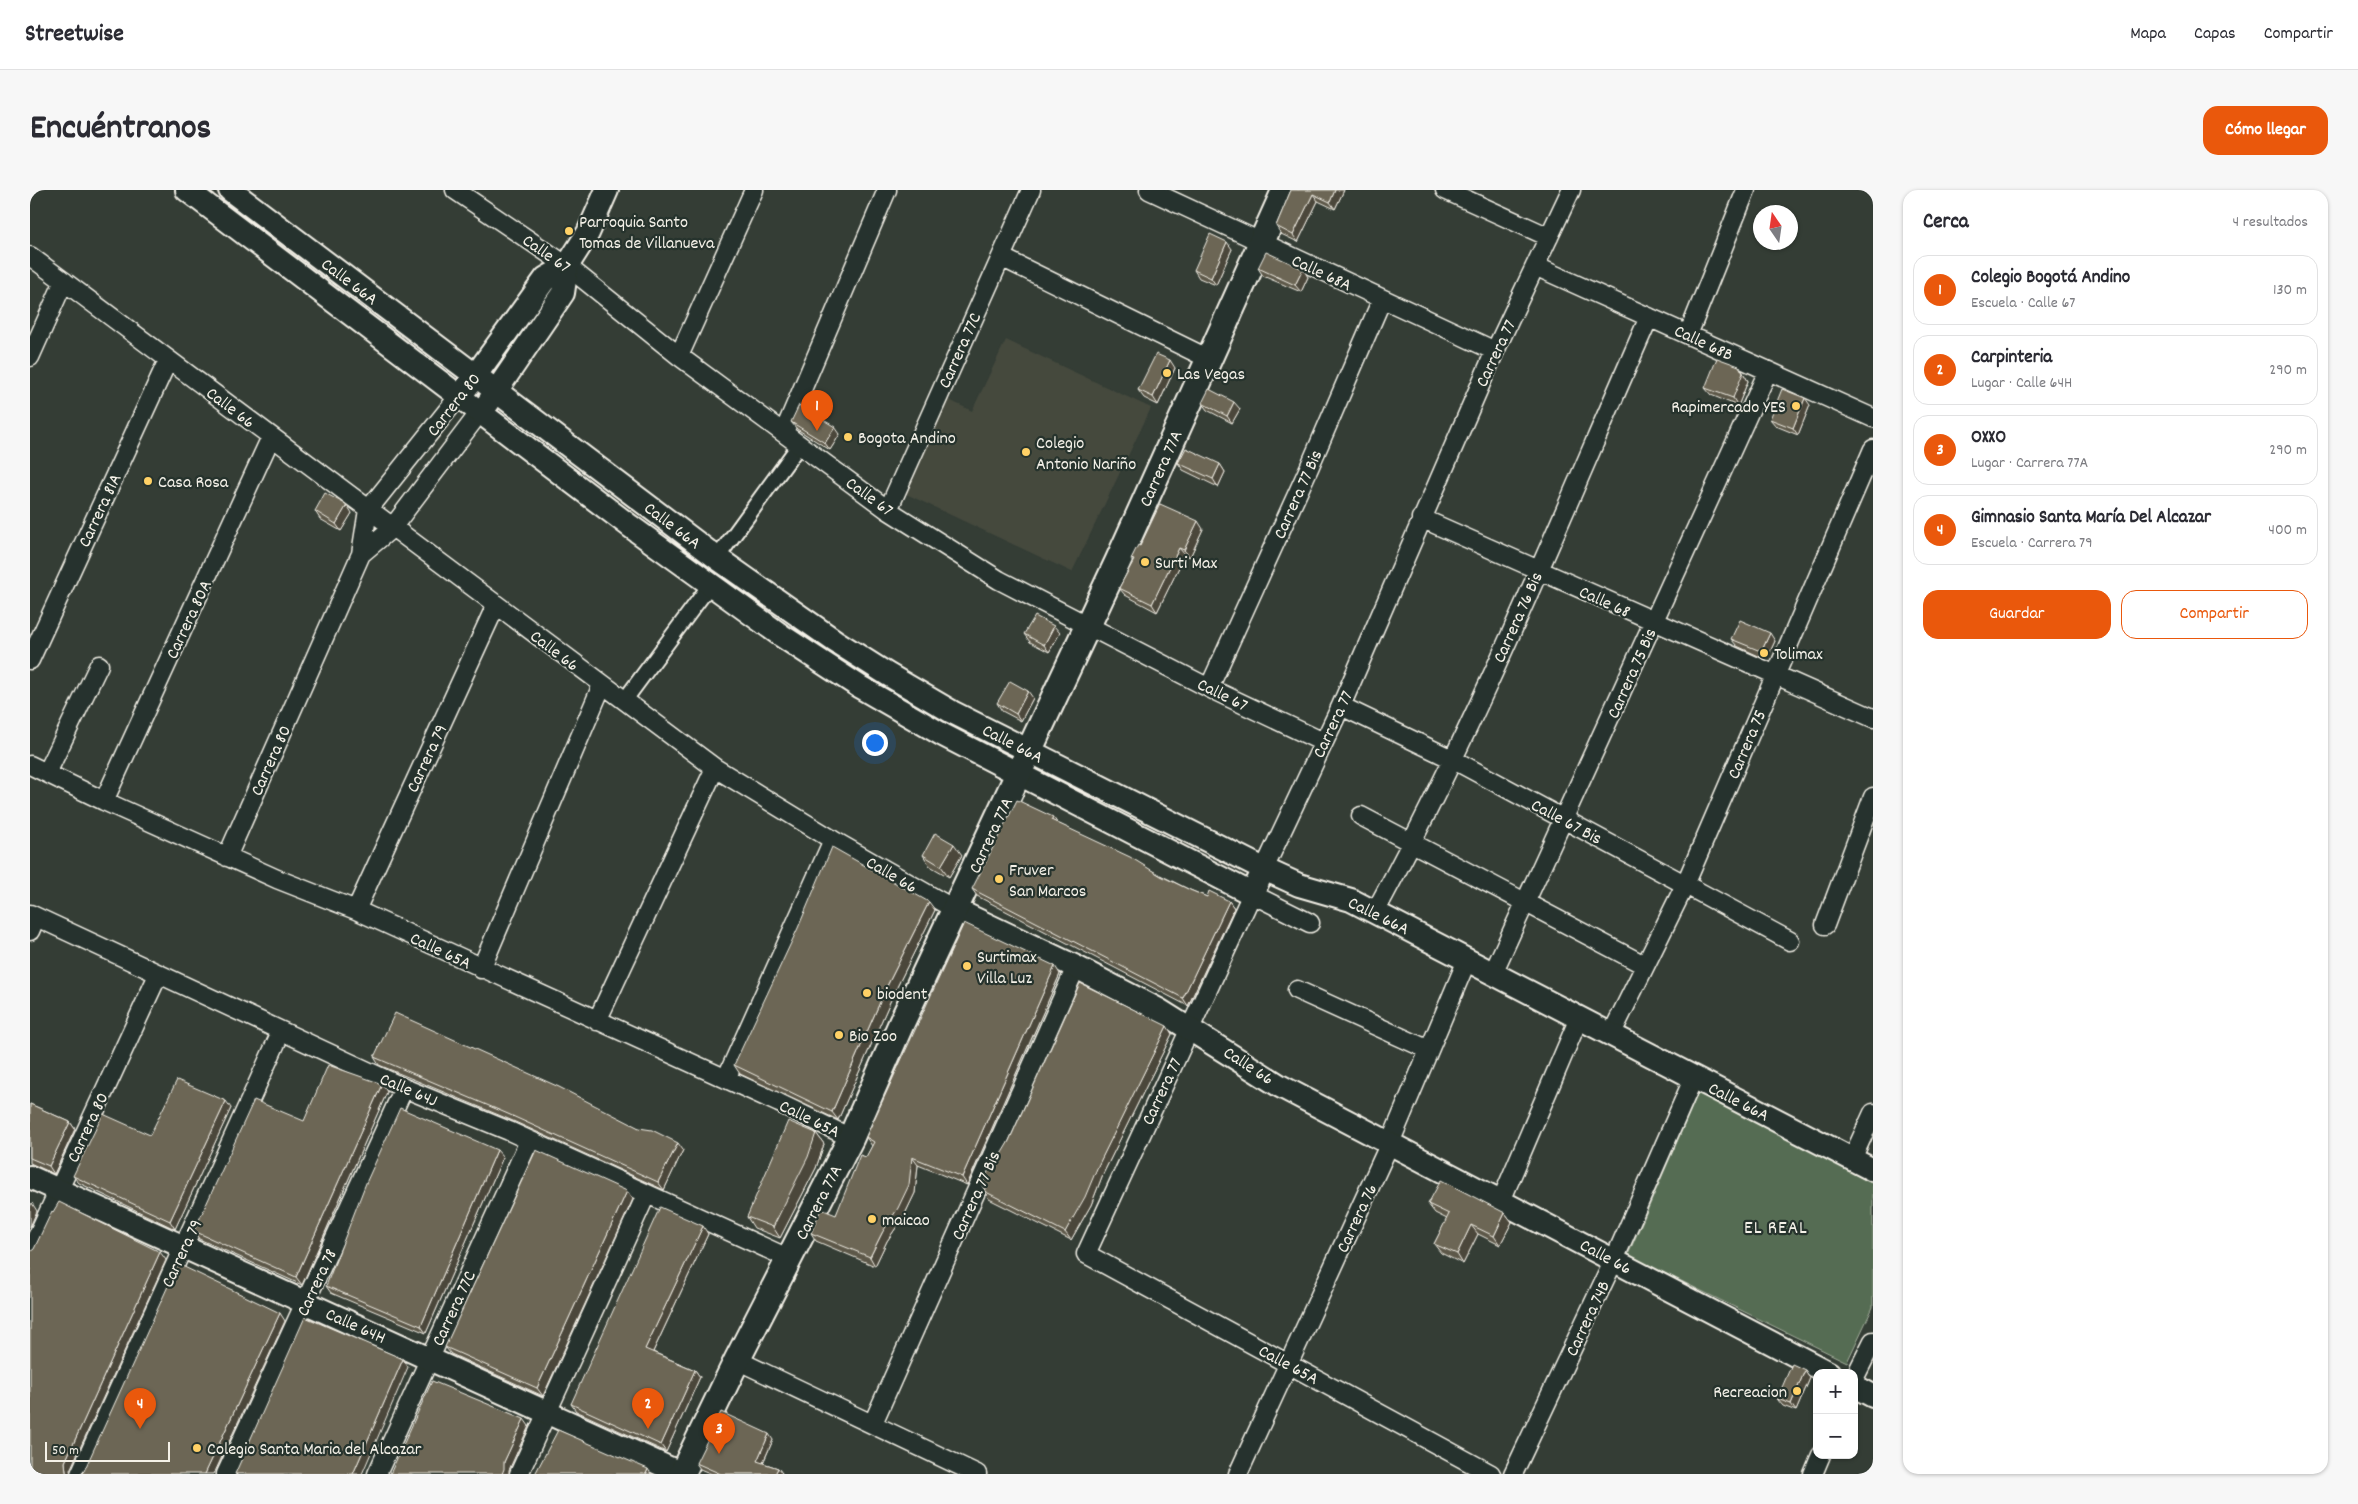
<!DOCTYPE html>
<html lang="es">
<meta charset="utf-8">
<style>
:root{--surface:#fff;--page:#f7f7f7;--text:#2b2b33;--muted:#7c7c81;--line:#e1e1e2;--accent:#ea580c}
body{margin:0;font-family:Dekko,sans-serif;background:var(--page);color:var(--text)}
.controls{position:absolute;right:15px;bottom:15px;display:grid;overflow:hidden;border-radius:10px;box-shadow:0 1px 4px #0004}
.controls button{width:45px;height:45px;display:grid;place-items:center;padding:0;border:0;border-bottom:1px solid var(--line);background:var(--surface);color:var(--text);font:25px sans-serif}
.compass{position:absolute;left:1723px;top:15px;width:45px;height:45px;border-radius:50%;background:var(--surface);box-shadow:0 1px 4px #0004;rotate:347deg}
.scale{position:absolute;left:15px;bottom:12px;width:125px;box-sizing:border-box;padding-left:5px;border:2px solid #f4f1e8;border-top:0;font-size:14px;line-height:18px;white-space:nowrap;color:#f4f1e8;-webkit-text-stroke:4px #26332d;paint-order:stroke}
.you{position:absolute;left:844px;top:552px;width:18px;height:18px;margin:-12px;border:4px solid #fff;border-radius:50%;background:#1a73e8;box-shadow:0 0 0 8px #1a73e833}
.badge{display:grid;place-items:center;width:32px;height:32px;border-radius:50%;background:var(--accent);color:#fff;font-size:16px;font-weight:700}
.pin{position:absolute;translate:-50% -41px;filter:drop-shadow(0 1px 2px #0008)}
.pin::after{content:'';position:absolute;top:26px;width:18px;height:15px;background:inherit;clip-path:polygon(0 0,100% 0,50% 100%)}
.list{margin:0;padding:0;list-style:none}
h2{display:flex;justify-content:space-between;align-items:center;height:65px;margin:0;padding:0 20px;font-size:21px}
h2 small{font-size:16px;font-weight:400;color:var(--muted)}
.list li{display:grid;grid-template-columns:32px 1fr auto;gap:15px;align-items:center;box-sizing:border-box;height:70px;margin:0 10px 10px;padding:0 10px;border:1px solid var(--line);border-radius:15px}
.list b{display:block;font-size:19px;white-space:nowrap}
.list p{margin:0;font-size:16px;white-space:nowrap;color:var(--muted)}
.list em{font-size:16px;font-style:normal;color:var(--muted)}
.actions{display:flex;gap:10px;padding:15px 20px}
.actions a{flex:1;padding:11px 0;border:1px solid var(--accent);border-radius:15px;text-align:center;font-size:18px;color:var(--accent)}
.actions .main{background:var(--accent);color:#fff}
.map{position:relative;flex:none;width:1843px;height:1284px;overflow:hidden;border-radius:15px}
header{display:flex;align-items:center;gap:30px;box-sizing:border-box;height:70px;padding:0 25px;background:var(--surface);border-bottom:1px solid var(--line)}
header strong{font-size:24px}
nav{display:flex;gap:28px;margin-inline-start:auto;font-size:18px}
.intro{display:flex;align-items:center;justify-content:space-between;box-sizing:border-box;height:120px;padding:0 30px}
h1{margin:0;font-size:35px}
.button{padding:12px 22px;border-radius:15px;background:var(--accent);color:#fff;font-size:18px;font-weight:700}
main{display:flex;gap:30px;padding:0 30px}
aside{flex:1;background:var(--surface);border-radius:15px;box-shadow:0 1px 4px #0004}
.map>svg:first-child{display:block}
.built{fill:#45493e}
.green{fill:#556c52;stroke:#a4ae9d}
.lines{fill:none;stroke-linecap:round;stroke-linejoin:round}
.pedestrian-casing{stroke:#f4f1e8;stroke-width:18}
.minor-casing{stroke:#f4f1e8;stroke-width:21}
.tertiary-casing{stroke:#f4f1e8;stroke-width:26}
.secondary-casing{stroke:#f4f1e8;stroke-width:29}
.pedestrian{stroke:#26332d;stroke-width:14}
.minor{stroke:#26332d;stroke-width:18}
.tertiary{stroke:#26332d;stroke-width:22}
.secondary{stroke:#26332d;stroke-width:25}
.wall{fill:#5d5848;stroke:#f4f1e8}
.shaded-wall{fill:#4c473b;stroke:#f4f1e8}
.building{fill:#6c6654;stroke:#f4f1e8}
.poi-dot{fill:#ffd166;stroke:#26332d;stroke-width:2}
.labels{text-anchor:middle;stroke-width:4.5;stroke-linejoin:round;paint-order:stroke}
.poi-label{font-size:18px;fill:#f4f1e8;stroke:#26332d;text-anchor:start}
.street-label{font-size:18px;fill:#f4f1e8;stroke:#26332d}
.neighbourhood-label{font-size:19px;letter-spacing:1px;fill:#f4f1e8;stroke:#26332d}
</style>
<header>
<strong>Streetwise</strong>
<nav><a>Mapa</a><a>Capas</a><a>Compartir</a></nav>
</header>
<div class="intro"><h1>Encuéntranos</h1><a class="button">Cómo llegar</a></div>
<main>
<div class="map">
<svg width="1843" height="1284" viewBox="0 0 1843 1284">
<rect width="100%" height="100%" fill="#343d35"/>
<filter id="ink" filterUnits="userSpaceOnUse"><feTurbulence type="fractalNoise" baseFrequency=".02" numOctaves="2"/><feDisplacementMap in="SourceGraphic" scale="10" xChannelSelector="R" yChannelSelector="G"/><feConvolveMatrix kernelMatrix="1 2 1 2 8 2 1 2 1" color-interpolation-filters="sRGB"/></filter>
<g filter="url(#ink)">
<!-- built -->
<path class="built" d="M976,150l145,68 -79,164 -170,-80 45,-93 25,12z"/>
<!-- green -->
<path class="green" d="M1669,901l174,93v123l-26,55 -219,-107z"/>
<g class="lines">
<!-- pedestrian casing -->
<g class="pedestrian-casing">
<path id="pedestrian" d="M687,368l83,-114
M594,511l86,-116"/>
</g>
<!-- minor casing -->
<g class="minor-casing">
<path id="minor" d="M425,0l112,76 112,90 209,154 111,70 210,108 114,54
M1119,0l346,161
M1415,0l104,47
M0,66l685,512 118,72 121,69
M971,67l208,102
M1505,76l338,152
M1658,145l58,-145
M649,166l75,-166
M0,167l34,-76
M754,242l103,-242
M858,320l143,-320
M1391,328l452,200
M331,364l31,-26 88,-116
M0,470l138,-300
M1179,498l100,-220 73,-169
M1311,516l113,54 336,181
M0,575l74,36 173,78 79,31 423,193 72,35
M17,583l52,-108
M74,611l167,-364
M1331,626l283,149
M197,667l134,-303 7,-44 91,-114
M1234,679l77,-163 154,-355 76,-161
M326,720l140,-305
M1345,722c104,-191 186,-395 274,-595
M0,724l374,174 105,43 281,128
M1280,733l-58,-29 -166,360 405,220
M1795,735l48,-128
M0,741l6,-14
M451,779l121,-284
M1463,783l275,-602
M1267,800l132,60
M567,831l118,-253
M1581,845l74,-150 188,-436
M696,889l107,-239
M1822,969l21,-46
M1471,1011l78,-183
M0,1062l128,-277
M707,1170l240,114
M1824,1189l19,-38
M843,1233l203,-456
M50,1284l201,-442
M196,1284l178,-386
M347,1284l152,-333
M489,1284l127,-279
M1208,1284l152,-331 77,-183
M1483,1284l101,-214 80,-183
M1783,1284l8,-19"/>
</g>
<!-- tertiary casing -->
<g class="tertiary-casing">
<path id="tertiary" d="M157,0l443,336 152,110 78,51 83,48 309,159 12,-25
M200,0l487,368 118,83 52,33 65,38 312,157 35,16 52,15 522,270
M437,197l79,-109 21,-12
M458,213l75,-110 4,-27 21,-33 19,-43
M924,719l122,58 83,43 121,76 549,287
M0,987l652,297
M1824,1196l19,10"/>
</g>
<!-- secondary casing -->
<g class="secondary-casing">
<path id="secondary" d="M652,1284l55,-114 114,-222 50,-114 217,-463 167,-371"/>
</g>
<!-- pedestrian -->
<use href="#pedestrian" class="pedestrian"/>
<!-- minor -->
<use href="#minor" class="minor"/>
<!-- tertiary -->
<use href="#tertiary" class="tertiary"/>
<!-- secondary -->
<use href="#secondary" class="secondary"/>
</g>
<!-- wall -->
<path class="wall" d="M1261,0h53l-9,19 -17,-8 -20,41 -17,-8 -5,-8z
M1202,59l-16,36 -17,-7 -5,-8z
M1228,78l50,9 -7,15 -38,-16z
M1709,176l9,15 -10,25 -27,-11 -6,-7z
M1145,178l-17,37 -14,-7 -6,-8z
M1172,213l38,6 -8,14 -25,-13z
M1780,215l-12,30 -22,-9 -6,-7z
M761,232l49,12 -10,16 -33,-21z
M1148,273l42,1 5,8 -7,15 -35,-17z
M285,321l37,2 -11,18 -21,-12z
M1173,339l-13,28 -5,-2 -28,57 -32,-17 -6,-7 14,-26 -2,-3 9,-13z
M1030,443l-11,19 -19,-10 -6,-8z
M1701,449l44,2 -7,15 -5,2 -26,-12z
M1003,508l-12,23 -19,-10 -5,-8z
M1027,633l133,67 17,7 22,4 5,7 -46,98 -211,-110 -5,-7z
M893,665h39l-13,22 -19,-11z
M905,720l-42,85 -55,125 -98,-46 -6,-9z
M1030,784l-93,211 -49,-20 -3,28 -11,23 -17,25 -12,25 -59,-25 -5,-8 25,-18 36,-69 -6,-9z
M1142,844l-69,140 -12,31 -20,35 -82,-41 -5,-8v-2l-2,-4 18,-29z
M344,867l265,71 44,22 -19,40 -151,-69 -134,-56z
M357,902l-85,193 -103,-46 -5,-8 110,-110z
M0,914l40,18 5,7 -21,45 -24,-11z
M201,918l-56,121 -96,-46 -6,-7 77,-41z
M786,943l8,11 -8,24 -36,70 -26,-10 -7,-11z
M473,967l-77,176 -95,-40 -5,-7z
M603,1009l-90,197 -92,-42 -6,-7z
M1398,1014l77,9 7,9 -12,23 -22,-11 -15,30 -22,-11 -7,-9 13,-25 -12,-6z
M678,1044l-55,118 42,18 5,7 -34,75 -90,-41 -5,-7z
M1775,1180l5,8 -14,33 -13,-5 -6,-7z
M743,1250l-10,23 15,5 4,6h-70l-12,-5 -4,-6z"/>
<!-- shaded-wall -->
<path class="shaded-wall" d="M1305,0h9l-9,19 -5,-7z
M1283,4l5,7 -20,41 -5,-7z
M1197,52l5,7 -16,36 -5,-7z
M1273,79l5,8 -7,15 -6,-7z
M1140,170l5,8 -17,37 -5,-8z
M1709,176l9,15 -10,25 -5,-8z
M1775,208l5,7 -12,30 -5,-7z
M1204,212l6,7 -8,14 -5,-7z
M805,237l5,7 -10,16 -5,-7z
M1190,274l5,8 -7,15 -5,-8z
M317,315l5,8 -11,18 -5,-7z
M1168,331l5,8 -13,28 -6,-7z
M1149,358l6,7 -28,57 -5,-8z
M1024,436l6,7 -11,19 -5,-7z
M1740,443l5,8 -7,15 -5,-8z
M998,501l5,7 -12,23 -5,-7z
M1023,627l5,7 -7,-4z
M924,654l8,11 -13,22 -8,-11z
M1199,711l5,7 -46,98 -5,-8z
M899,712l6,8 -42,85 -55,125 -6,-8 55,-126z
M1025,776l5,8 -93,211 -5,-8z
M1137,836l5,8 -69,140 -12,31 -20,35 -6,-8z
M352,894l5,8 -85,193 -6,-8z
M196,911l5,7 -56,121 -5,-8z
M40,932l5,7 -21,45 -5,-8z
M786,943l8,11 -8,24 -36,70 -7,-11z
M648,953l5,7 -19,40 -6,-8z
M467,960l6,7 -77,176 -5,-7z
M882,967l6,8 -3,28 -11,23 -17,25 -12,25 -5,-9 12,-24z
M597,1001l6,8 -90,197 -6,-8z
M2,1013l5,8 -7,16v-20z
M1475,1023l7,9 -12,23 -6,-9z
M1441,1035l7,9 -15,30 -6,-10z
M673,1036l5,8 -57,122 -6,-7z
M130,1062l6,8 -96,210 1,4h-4l-1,-2 -1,-10z
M250,1123l5,8 -71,153h-9z
M373,1169l5,8 -46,107h-9z
M665,1180l5,7 -34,75 -5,-7z
M1775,1180l5,8 -14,33 -5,-7z
M494,1229l5,7 -20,44v4h-7l2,-12z
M739,1244l4,6 -12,27 -4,-6z
M748,1278l4,5v1h-7z
M618,1279l3,5h-5z"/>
<!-- building -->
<path class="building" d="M1261,0h44l-5,12 -17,-8 -20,41 -17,-9z
M1180,44l17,8 -16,36 -17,-8z
M1236,62l37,17 -8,16 -37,-17z
M1126,164l14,6 -17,37 -15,-7z
M1687,168l22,8 4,7 -10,25 -28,-10z
M1179,199l25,13 -7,14 -25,-13z
M1752,199l23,9 -12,30 -23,-9z
M769,215l36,22 -10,16 -34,-21z
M1156,258l34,16 -7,15 -35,-16z
M295,303l22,12 -11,19 -21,-13z
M1130,314l38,17 -14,29 -5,-2 -27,56 -33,-16 15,-28 -3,-1 7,-14 2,1z
M1005,426l19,10 -10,19 -20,-11z
M1710,430l30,13 -7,15 -5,2 -27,-11z
M980,491l18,10 -12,23 -19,-11z
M987,610l36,17 -2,3 79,37 31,19 29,14 17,7 2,-6 20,10 -46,97 -211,-109z
M905,643l19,11 -13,22 -18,-11z
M802,657l97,55 -42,84 -55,126 -98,-47 64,-137z
M934,733l91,43 -93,211 -50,-20 -3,28 -11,23 -16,25 -12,24 -59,-24 10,-24 15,6 24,-60 6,2 8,-15 -8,-5z
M1050,793l87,43 -69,140 -13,31 -20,35 -81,-41 2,-4 -4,-2 14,-31 4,2 9,-15z
M365,823l164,74 80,41 13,2 26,13 -20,39 -150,-68 -134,-57z
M298,875l54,19 -86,193 -102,-46 60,-131 50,21z
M147,890l49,21 -56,120 -97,-45 30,-62 47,21z
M0,914l40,18 -21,44 -19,-8z
M370,918l97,42 -76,176 -95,-40 40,-103z
M758,931l28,12 -8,24 -35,70 -26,-10z
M506,960l91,41 -90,197 -92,-41z
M1411,990l64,33 -11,23 -23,-11 -14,29 -23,-10 15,-30 -21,-10z
M29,1012l101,50 -95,210 1,10 2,2h-38v-222l4,-3 18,-38 1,1z
M630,1017l43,19 -58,123 50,21 -34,75 -90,-41z
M148,1074l102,49 -75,161h-124l3,-3z
M275,1127l98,42 -50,115h-118z
M1762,1174l13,6 -14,34 -14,-5z
M402,1191l92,38 -20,43v7l-2,5h-112z
M691,1222l48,22 -12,27 21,7 -3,6h-54l-25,-11z
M528,1240l90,39 -2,5h-111z"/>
</g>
<!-- markers -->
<g class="poi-dot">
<circle cx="539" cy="41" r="5"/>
<circle cx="1137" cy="183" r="5"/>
<circle cx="1766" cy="216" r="5"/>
<circle cx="818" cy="247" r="5"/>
<circle cx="996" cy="262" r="5"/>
<circle cx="118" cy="291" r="5"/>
<circle cx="1115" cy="372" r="5"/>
<circle cx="1734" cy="463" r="5"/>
<circle cx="969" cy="689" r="5"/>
<circle cx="937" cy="776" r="5"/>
<circle cx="837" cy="803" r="5"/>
<circle cx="809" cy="845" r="5"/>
<circle cx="842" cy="1029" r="5"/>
<circle cx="1767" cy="1201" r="5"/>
<circle cx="167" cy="1258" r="5"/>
</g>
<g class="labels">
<!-- poi labels -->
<g class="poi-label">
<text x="549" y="37">Parroquia Santo<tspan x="549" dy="21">Tomas de Villanueva</tspan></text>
<text x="1147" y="189">Las Vegas</text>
<text x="1756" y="222" text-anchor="end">Rapimercado YES</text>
<text x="828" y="253">Bogota Andino</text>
<text x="1006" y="258">Colegio<tspan x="1006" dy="21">Antonio Nariño</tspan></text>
<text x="128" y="297">Casa Rosa</text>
<text x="1125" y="378">Surti Max</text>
<text x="1744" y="469">Tolimax</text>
<text x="979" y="685">Fruver<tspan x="979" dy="21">San Marcos</tspan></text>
<text x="947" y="772">Surtimax<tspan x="947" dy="21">Villa Luz</tspan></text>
<text x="847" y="809">biodent</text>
<text x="819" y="851">Bio Zoo</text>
<text x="852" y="1035">maicao</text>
<text x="1757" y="1207" text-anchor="end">Recreacion</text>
<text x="177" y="1264">Colegio Santa Maria del Alcazar</text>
</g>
<!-- street labels -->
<g class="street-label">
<text transform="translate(517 63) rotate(35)" y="6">Calle 67</text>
<text transform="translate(1292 82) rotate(25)" y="6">Calle 68A</text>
<text transform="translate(320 91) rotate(37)" y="6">Calle 66A</text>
<text transform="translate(1674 152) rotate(25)" y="6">Calle 68B</text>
<text transform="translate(929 160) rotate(-66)" y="6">Carrera 77C</text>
<text transform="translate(1465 163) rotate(-65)" y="6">Carrera 77</text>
<text transform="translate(423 214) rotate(-52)" y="6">Carrera 80</text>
<text transform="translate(201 217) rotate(37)" y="6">Calle 66</text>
<text transform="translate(1130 278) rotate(-66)" y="6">Carrera 77A</text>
<text transform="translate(1267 304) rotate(-66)" y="6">Carrera 77 Bis</text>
<text transform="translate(840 306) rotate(36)" y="6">Calle 67</text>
<text transform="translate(69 320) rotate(-65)" y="6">Carrera 81A</text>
<text transform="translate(643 335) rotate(37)" y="6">Calle 66A</text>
<text transform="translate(1575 411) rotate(24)" y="6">Calle 68</text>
<text transform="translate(1487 427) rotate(-66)" y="6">Carrera 76 Bis</text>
<text transform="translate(158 429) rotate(-65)" y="6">Carrera 80A</text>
<text transform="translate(525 460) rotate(37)" y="6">Calle 66</text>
<text transform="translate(1601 483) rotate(-66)" y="6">Carrera 75 Bis</text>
<text transform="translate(1193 504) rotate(26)" y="6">Calle 67</text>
<text transform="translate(1302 534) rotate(-65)" y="6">Carrera 77</text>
<text transform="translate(983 553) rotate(27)" y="6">Calle 66A</text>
<text transform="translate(1716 554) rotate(-67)" y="6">Carrera 75</text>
<text transform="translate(396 568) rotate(-65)" y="6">Carrera 79</text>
<text transform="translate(240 570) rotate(-66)" y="6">Carrera 80</text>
<text transform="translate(1537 631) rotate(28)" y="6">Calle 67 Bis</text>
<text transform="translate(960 645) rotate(-65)" y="6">Carrera 77A</text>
<text transform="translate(862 684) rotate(30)" y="6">Calle 66</text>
<text transform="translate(1349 725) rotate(26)" y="6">Calle 66A</text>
<text transform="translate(411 760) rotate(25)" y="6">Calle 65A</text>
<text transform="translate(1219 875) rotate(33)" y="6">Calle 66</text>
<text transform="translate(379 899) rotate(23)" y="6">Calle 64J</text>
<text transform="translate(1131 901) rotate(-65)" y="6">Carrera 77</text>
<text transform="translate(1709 911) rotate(27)" y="6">Calle 66A</text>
<text transform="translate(780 928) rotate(26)" y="6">Calle 65A</text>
<text transform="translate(57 937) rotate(-65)" y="6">Carrera 80</text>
<text transform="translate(945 1005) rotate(-66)" y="6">Carrera 77 Bis</text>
<text transform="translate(788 1012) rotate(-63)" y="6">Carrera 77A</text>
<text transform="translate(1326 1028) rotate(-65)" y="6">Carrera 76</text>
<text transform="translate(151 1063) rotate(-65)" y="6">Carrera 79</text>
<text transform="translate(1576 1066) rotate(28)" y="6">Calle 66</text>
<text transform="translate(286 1092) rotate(-65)" y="6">Carrera 78</text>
<text transform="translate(423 1118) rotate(-65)" y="6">Carrera 77C</text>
<text transform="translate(1557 1128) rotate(-65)" y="6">Carrera 74B</text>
<text transform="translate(326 1135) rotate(24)" y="6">Calle 64H</text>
<text transform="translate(1259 1174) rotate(28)" y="6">Calle 65A</text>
</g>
<!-- neighbourhood labels -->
<g class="neighbourhood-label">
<text x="1746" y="1043">EL REAL</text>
</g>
</g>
</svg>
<div class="controls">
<button>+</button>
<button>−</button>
</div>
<svg class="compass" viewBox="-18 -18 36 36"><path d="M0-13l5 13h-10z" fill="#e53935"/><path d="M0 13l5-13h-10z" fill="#7c7c81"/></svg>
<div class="scale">50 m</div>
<div class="you"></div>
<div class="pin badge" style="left:787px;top:241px">1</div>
<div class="pin badge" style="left:618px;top:1239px">2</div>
<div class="pin badge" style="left:689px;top:1264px">3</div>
<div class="pin badge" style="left:110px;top:1239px">4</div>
</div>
<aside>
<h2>Cerca<small>4 resultados</small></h2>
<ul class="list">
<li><span class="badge">1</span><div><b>Colegio Bogotá Andino</b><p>Escuela · Calle 67</p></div><em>130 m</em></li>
<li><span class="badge">2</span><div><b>Carpinteria</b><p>Lugar · Calle 64H</p></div><em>290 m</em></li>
<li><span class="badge">3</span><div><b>OXXO</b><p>Lugar · Carrera 77A</p></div><em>290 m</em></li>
<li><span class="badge">4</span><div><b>Gimnasio Santa María Del Alcazar</b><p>Escuela · Carrera 79</p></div><em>400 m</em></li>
</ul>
<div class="actions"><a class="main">Guardar</a><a>Compartir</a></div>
</aside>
</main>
